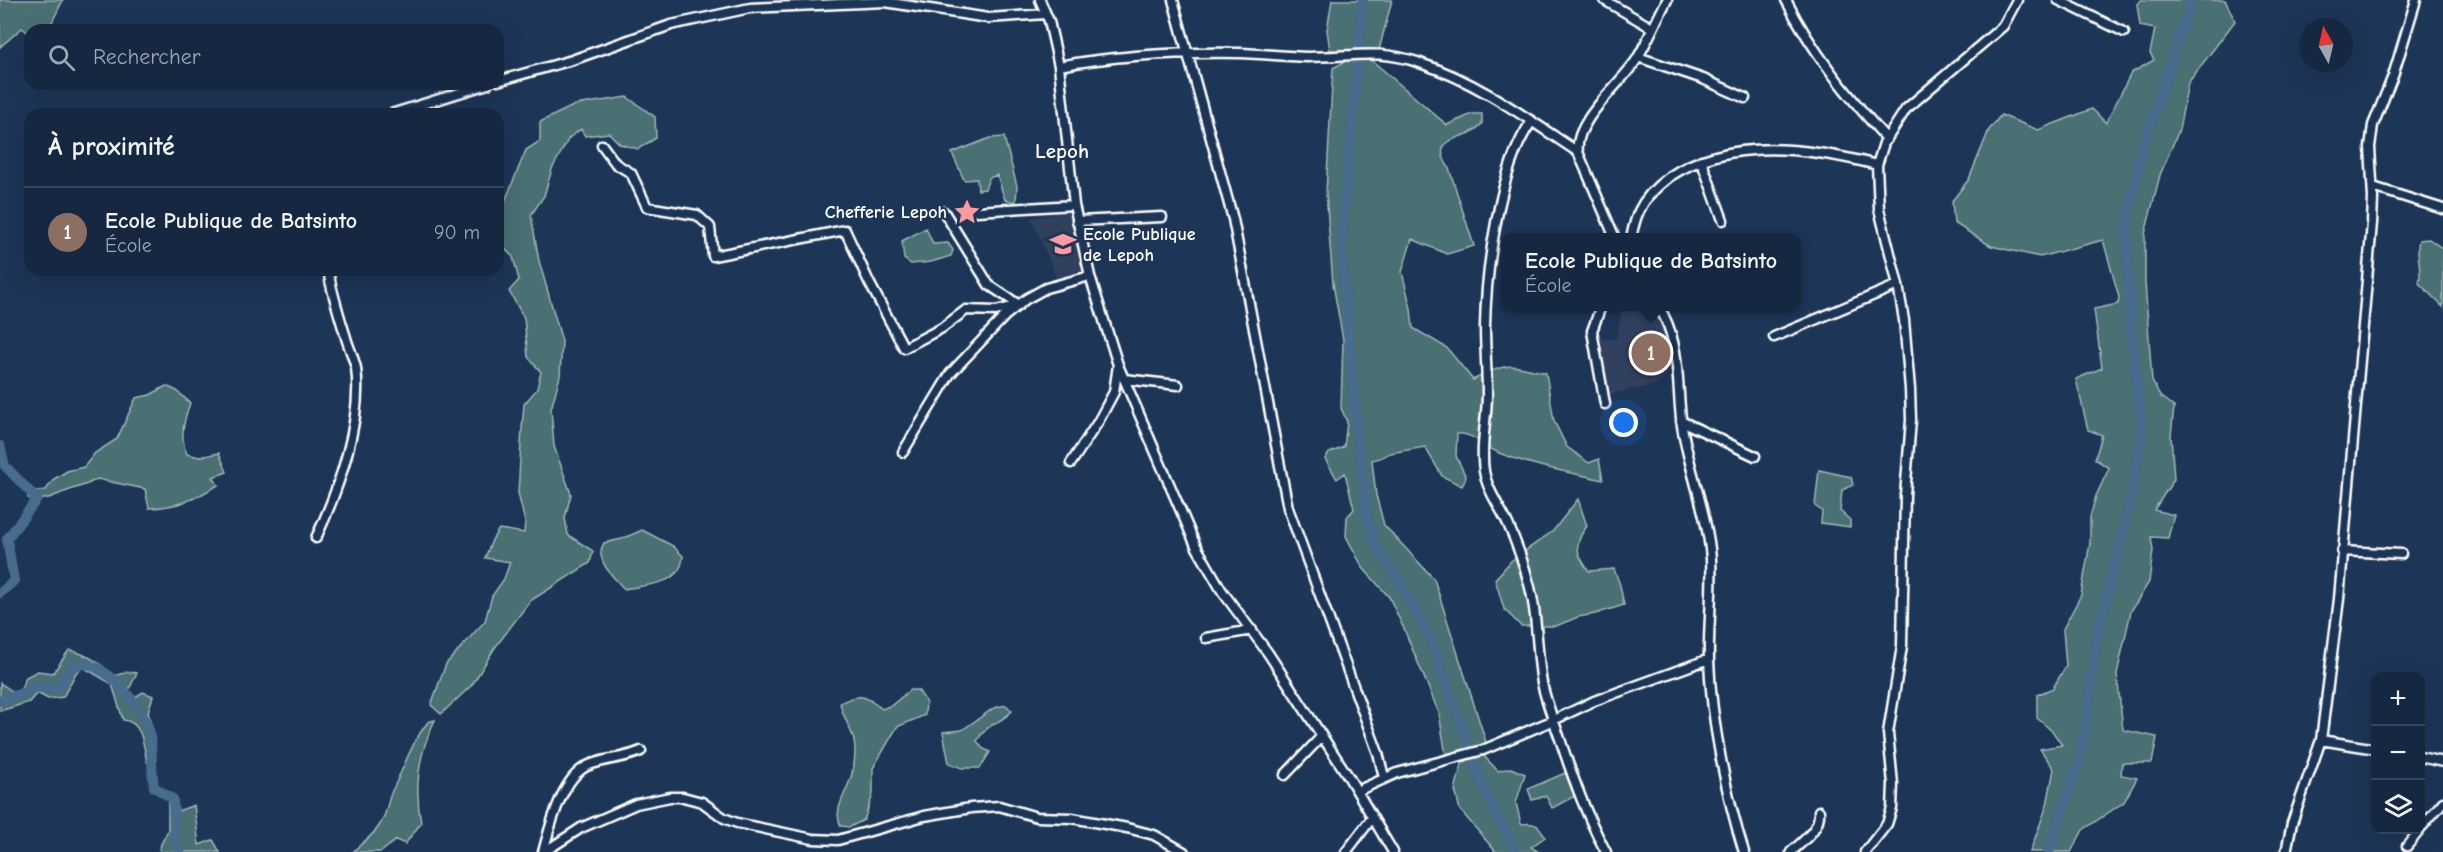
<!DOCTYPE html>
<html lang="fr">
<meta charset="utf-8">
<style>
:root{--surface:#162841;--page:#23344c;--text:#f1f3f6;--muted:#9ea6b1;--line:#35445a;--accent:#ff9aa2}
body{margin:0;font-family:"Comic Neue",sans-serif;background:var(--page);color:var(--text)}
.controls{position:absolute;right:18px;bottom:18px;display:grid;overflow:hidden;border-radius:12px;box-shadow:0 6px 24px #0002}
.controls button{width:54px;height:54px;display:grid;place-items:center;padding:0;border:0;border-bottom:2px solid var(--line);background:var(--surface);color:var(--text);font:30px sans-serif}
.compass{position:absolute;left:2299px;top:18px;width:54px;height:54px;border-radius:50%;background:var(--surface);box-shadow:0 6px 24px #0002;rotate:352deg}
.you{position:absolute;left:1624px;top:423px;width:21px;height:21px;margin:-15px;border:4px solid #fff;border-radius:50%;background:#1a73e8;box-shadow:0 0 0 9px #1a73e833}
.badge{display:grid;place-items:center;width:39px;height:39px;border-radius:50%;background:var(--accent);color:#fff;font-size:20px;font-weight:700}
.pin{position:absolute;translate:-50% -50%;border:3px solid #fff;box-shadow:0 2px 6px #0006}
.popup{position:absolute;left:1501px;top:233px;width:300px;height:78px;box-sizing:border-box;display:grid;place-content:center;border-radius:12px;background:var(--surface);filter:drop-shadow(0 2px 4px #0005);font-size:20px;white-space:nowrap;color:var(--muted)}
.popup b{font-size:22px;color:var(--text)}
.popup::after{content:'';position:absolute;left:50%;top:100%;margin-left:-12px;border:12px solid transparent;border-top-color:var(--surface)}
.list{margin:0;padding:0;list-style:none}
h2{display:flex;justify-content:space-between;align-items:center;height:78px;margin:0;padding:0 24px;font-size:26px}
h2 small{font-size:20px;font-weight:400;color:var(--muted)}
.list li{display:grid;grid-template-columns:39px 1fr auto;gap:18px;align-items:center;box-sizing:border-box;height:90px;padding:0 24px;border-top:2px solid var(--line)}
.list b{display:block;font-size:22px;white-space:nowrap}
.list p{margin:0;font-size:20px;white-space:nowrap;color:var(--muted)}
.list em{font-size:20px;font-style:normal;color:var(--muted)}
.icon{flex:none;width:33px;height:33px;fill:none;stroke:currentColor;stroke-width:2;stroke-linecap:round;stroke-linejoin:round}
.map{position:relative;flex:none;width:2443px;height:852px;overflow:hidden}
.search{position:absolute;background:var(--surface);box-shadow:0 6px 24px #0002;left:24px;top:24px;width:480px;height:66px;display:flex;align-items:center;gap:15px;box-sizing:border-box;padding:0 21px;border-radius:18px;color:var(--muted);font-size:22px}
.panel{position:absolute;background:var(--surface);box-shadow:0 6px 24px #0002;left:24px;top:108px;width:480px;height:168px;border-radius:18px}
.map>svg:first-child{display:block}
.built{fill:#31415e}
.green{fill:#4a6f72;stroke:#a4b7b8;stroke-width:1.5}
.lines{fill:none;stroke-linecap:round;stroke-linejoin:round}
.river{stroke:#476c8e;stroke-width:10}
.minor-casing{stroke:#fff;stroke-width:13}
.minor{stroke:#1d3557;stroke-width:8}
.labels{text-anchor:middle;stroke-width:4.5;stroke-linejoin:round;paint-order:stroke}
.poi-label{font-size:18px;font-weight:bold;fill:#fff;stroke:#1d3557;text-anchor:end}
.quarter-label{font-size:21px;font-weight:bold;fill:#fff;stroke:#1d3557}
</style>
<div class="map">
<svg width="2443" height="852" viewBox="0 0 2443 852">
<rect width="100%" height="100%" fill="#1d3557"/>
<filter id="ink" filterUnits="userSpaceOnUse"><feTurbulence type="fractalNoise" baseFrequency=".0167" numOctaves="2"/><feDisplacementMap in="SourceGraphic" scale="12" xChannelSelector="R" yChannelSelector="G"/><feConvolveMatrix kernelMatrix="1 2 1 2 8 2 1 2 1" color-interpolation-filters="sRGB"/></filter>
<g filter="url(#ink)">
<!-- built -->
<path class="built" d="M1075,211l17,59 -34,11 -27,-63z
M1617,307h35l11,19 10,41 -14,17 -53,11 -9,-56h19l6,-29z"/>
<!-- green -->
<path class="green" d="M0,0h63l-15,30h-18v4l-8,-6 -22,19z
M1332,0h60l-13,50 -9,2 -4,-3 -26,3 -10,-2 -3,-20z
M2141,0h84l10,21 -47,62 -9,47 -19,45 -15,59v48l7,99 9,16 13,10 -3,29 3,43 -20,31 20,5 -6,23 -17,-1 2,13 -4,32 -18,29 -14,63 6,56 34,7 -5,26h-30l-1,12 16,3 -13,24 -41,28 -12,22h-41l17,-47 7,-36 -14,-20 22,-4 -9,-13 -16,-14v-23l16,-7 13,-22 -3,-37 18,-34 9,-52v-26l6,-21 13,-28 -14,-9 7,-24 -14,-5 -12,-51 26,-11 -8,-59 24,-5 1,-7 -16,-57 -63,17 -49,-11 -37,-23 -2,-22 17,-22 20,-49 12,-15 37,15 54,-21 14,14 25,-50 23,-13 -4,-7 5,-24 -15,-3 -3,-22z
M1369,58l78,67 25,-11h10v10c-3,3 -8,7 -12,9 -19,7 -38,10 -21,35l25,78 -27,8 -35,-15 -10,33 9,37 2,19 34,20 26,32c33,-18 37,-16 73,-7l8,48 13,26 22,16 10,-4 4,21c-35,-8 -71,-14 -104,-27 -14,-6 -27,-21 -42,-19l-1,22 10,21 -4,9 -20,-10 -17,-29 -35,6 -10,5 -8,2 4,35 8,30 50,54 52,163 -7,5 -33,9 -7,-43 -35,-84 -15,-32 -26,-29 -17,-32 1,-19 7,-8 -9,-36 -8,6 -12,-20 4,-6 15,-6 3,-25 -6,-14 2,-68 -10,-56 -7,-91 7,-125 15,-8z
M627,97l28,20 1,21 -18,11 -18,-5 -11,-11 -24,3 -4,-7 -12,9 -17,31 -8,27 -13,19 8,46 23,80 -2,35 -9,33 3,37 17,48 -6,24 3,17 25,16 -3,12 -60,38 -36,48 -22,36 -31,29 -10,-9 15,-41 39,-43 7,-25 12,-17 6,-17 -25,-4 7,-18 7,-11 25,4 1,-11 -7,-29 4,-65 2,-24 13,-15 4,-17 -13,-15 -4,-39 -15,-27 10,-11 -6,-23 -10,-10 -5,-18v-11l28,-68 14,-9v-19l35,-17z
M1004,137l13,49 -1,16 -11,-2 -8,-25 -8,3 -4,11 -7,1 -1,-11 -13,1 -12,-27 38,-15z
M926,228l7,16 15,-1 5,7 -2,6 -20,6 -20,2 -7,-5 -2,-18z
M2429,239l14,10v58l-24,-24c4,-15 -4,-28 0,-43z
M166,386l11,5 13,12c-6,17 -11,34 -3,51l12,3 20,-4 8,19 -14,5 5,8c-25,15 -40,22 -69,23l-4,-19 -48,-10c-13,8 -14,6 -27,11 -16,5 -26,13 -42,8v-6l18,-2 8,-11 13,-8 17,-4 11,-14 22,-14 19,-41 14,-3z
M1819,470l32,7 2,8 -11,5 -2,21 10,9v7l-29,-4 1,-12 -7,-5z
M1578,499l9,27c-14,18 -11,28 2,45l25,-2 6,16 4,20 -29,9 -17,3 -22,9h-35l-17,-17 -9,-30 16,-18 42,-30z
M642,530l31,16 10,10c-2,30 -35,28 -59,33 -10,-12 -31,-29 -20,-46l18,-4z
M69,650c18,4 32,13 45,26l13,-4 10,1 -9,19 4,7 11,-7 10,4 -5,16 7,29 -2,21h-6c-4,-17 -4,-40 -24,-42l-11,-36 -29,-17 -7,6 -13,24 -15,2 -11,-6 -8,9 -29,9v-28l15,10 5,-2 6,-14 12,-6 15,2z
M910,690h8l8,12 -1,13 -28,12 -24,41v26l-9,26 -14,7 -9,-1c-9,-15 6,-34 10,-49 4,-12 6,-32 1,-43 -4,-11 -10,-19 -12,-31 21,-10 25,-8 42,6l10,-4z
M1006,705l6,6c-13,14 -24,11 -35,30l5,7 8,4 -10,16h-18l-13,-5 -6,-31 19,-2 32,-22z
M435,720c-17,34 -21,67 -14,103l-16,21 -9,-4 -15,12h-28c8,-9 20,-16 26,-26 8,-11 8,-24 13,-35 12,-23 19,-48 36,-69z
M1482,754l16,17 13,-3 14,6 -9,29 5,21c13,-2 18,0 24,13l-14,10 8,5h-43l-36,-42 -5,-20 7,-27z
M1565,773l10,23 -23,12 -6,-12 -14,4 -4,-11z
M168,804h9l1,7 16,-6 5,40 14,-5 7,12h-61l2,-8 7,-14z"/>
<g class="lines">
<!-- river -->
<path class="river" d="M1363,0l-22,244 15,179 11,94 9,29 22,33 33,61 55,155 30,57
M0,446l5,20 32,33 -30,40 7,42 -14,12
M0,701l42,-15 15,4 15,-25c4,0 10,-1 14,-1 25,5 56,43 63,66 4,18 2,39 5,57l19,12 2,42 5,11
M2049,852l32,-95 17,-125 34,-138 10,-64 -11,-100 -5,-103 15,-74 50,-153"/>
<!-- minor casing -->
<g class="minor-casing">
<path id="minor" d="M1040,0l9,21 10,45 15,139 16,71 28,89 78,181 26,45 46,62 80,123 45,76
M1173,0l60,219 55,289 90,245 6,24
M1604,0l48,28
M1786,0c26,52 62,96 101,139
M2058,0l66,32
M1638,57l65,22 42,19
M1059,66c60,-11 120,-14 181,-13 23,1 45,3 68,4 43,0 69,-9 112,6 58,19 108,56 158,89
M498,81l74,-21 99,-35 79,-17 135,-6 103,16 58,-4
M391,114l97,-30
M1532,121c-33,44 -46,151 -47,205 0,23 2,46 2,68 0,26 -7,52 -3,77 3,19 16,36 24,53 8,18 15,37 20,56 10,34 8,68 14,103 4,19 12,38 18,56 13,39 26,76 46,113
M602,145l14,19 15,9 16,34 50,8 13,12 3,29 132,-26 24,52 35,66 38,-20 24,-18 30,1 23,-6 -30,-20 -45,-73
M1701,160l22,60
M2373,187l70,22
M977,211l97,-6
M1077,221l85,-4
M1615,238l-37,-86c-5,-30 43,-68 59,-93 11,-19 20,-40 30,-59
M1631,238c2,-9 4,-19 8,-27 6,-13 18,-25 30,-34 60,-41 142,-29 208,-12
M1601,306l-9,25 13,73
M1658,306c24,35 18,80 24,120 7,44 26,90 29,133 2,33 -3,67 -2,101 2,59 17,135 35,192
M1774,337l124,-52
M1124,379l54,6
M1681,421l74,35
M903,452l47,-78 55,-58 21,-17 20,-11 44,-12
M1071,463l27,-41 16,-30 4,-27
M316,538c22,-47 47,-118 40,-170 -2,-9 -6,-18 -9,-27 -7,-23 -15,-47 -19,-71
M2342,551l59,3
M1206,638l46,-8
M2321,740l55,9
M2420,757l23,5
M1285,775l36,-38
M1357,791l40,-18 86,-23 71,-30 40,-19 115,-42
M2420,829l23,-27
M2407,846l13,-16
M543,852c7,-25 18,-73 44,-86 17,-8 37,-7 54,-15
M544,852l37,-24 55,-24 34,-7h13l19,5 22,16 13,5 76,16 25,1 86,-24 47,-8 28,-2 38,11 35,1 55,10 27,7 30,17
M1346,852l26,-34
M1791,852c12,-11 30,-24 28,-41
M1865,852l22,-28 5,-16 1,-24 -5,-51 14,-87 3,-151 6,-75 -1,-31 -6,-69 -6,-35 -19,-76 -2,-44 7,-22 22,-34 97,-83 14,-26
M2286,852l6,-29 29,-83 18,-141 33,-376 1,-25 -3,-51 3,-22 20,-49 23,-76"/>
</g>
<!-- minor -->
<use href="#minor" class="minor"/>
</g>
</g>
<!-- icons -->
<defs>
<g id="sight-bare" transform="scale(2.07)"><path d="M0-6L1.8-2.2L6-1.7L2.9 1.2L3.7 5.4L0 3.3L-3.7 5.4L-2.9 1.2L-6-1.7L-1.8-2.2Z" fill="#ff9aa2" stroke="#1d3557" stroke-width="2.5" paint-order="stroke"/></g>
<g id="school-bare" transform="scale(2.07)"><path d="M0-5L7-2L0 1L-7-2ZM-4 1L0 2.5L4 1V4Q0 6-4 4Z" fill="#ff9aa2" stroke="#1d3557" stroke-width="2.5" paint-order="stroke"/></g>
</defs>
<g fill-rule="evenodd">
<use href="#sight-bare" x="967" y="212"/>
<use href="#school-bare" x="1063" y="244"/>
</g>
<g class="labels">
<!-- poi labels -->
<g class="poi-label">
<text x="947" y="218">Chefferie Lepoh</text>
<text x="1083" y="240" text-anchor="start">Ecole Publique<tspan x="1083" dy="21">de Lepoh</tspan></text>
</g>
<!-- quarter labels -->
<g class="quarter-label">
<text x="1062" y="158">Lepoh</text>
</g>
</g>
</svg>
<div class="controls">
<button>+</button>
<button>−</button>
<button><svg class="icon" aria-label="layers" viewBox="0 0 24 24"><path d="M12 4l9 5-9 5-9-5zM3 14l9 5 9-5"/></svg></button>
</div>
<svg class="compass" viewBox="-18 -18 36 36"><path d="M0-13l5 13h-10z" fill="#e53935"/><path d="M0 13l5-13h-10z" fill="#9ea6b1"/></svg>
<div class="you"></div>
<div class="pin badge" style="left:1651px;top:353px;background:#8d6e63">1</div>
<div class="popup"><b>Ecole Publique de Batsinto</b>École</div>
<div class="search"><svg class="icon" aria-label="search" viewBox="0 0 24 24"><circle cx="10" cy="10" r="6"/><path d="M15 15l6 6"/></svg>Rechercher</div>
<section class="panel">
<h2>À proximité<small></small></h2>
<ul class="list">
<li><span class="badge" style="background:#8d6e63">1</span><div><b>Ecole Publique de Batsinto</b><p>École</p></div><em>90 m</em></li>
</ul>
</section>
</div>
